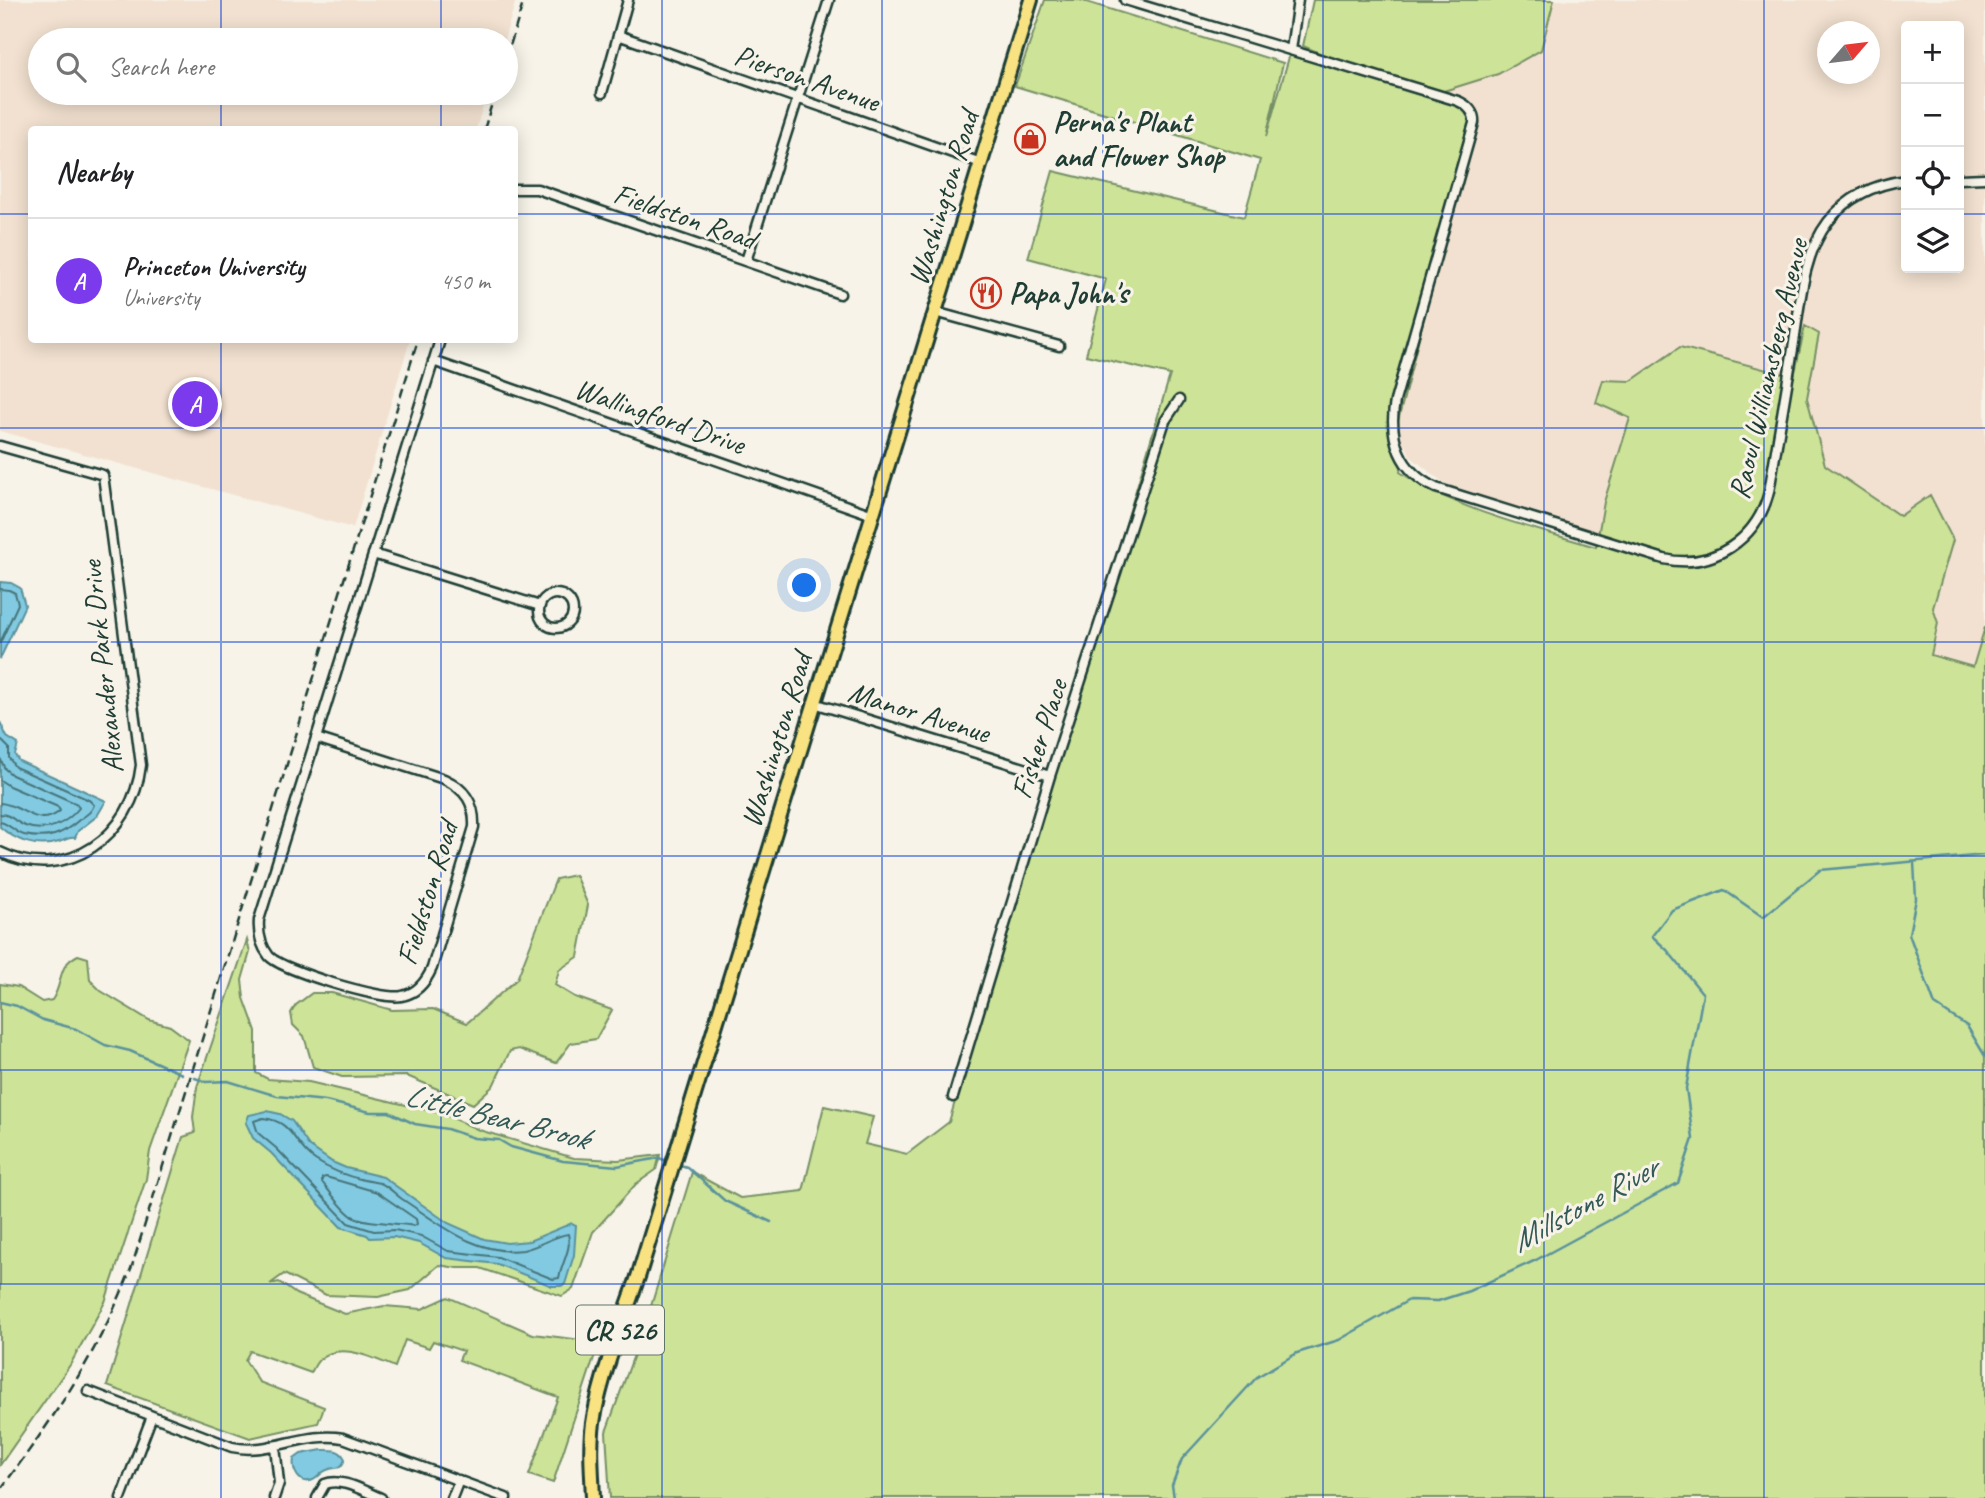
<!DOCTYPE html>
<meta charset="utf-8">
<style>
:root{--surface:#fff;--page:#f6f6f6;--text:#202124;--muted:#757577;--line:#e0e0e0;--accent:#7c3aed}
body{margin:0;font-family:Caveat,sans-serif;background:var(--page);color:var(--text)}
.controls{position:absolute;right:21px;top:21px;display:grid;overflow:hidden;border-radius:7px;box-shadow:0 4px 18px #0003}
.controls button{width:63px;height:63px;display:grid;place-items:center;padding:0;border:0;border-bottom:2px solid var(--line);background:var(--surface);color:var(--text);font:35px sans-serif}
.compass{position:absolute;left:1817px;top:21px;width:63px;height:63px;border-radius:50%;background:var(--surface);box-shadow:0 4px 18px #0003;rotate:62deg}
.you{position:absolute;left:805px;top:586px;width:24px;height:24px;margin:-18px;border:5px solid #fff;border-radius:50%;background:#1a73e8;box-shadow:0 0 0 10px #1a73e833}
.badge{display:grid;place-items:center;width:46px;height:46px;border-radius:50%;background:var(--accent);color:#fff;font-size:23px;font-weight:700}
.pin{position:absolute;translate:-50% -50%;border:4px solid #fff;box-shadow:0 2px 7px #0006}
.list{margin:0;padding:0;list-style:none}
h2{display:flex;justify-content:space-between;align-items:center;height:91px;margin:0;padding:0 28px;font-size:30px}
h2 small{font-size:23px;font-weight:400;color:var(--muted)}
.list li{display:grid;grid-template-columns:46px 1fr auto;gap:21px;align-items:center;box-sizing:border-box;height:126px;padding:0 28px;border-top:2px solid var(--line)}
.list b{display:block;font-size:26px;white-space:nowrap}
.list p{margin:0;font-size:23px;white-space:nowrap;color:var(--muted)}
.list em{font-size:23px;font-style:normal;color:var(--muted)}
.icon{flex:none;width:38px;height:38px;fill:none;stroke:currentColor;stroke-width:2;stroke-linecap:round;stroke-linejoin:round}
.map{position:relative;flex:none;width:1985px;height:1498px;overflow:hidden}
.search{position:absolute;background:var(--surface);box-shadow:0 4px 18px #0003;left:28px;top:28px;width:490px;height:77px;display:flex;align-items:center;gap:18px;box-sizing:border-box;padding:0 24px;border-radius:38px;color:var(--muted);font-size:26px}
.panel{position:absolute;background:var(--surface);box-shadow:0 4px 18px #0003;left:28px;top:126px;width:490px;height:217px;border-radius:7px}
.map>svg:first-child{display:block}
.built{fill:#f2e1d0;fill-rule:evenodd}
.green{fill:#cde398;stroke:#769066;stroke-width:2}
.water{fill:#82cae2;stroke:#5a929c;stroke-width:2}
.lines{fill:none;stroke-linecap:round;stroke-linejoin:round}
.shore{stroke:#47757a;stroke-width:2}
.stream{stroke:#5a929c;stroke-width:2.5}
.street-casing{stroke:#1f3d34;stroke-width:13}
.primary-casing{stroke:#1f3d34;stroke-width:18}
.street{stroke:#f7f3e8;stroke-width:8}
.primary{stroke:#f8e281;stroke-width:12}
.rail{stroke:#1f3d34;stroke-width:2.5;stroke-dasharray:10 5;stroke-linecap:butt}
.grid{fill:none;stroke:#1d4ed8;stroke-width:2;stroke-opacity:0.55}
.labels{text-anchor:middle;stroke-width:6;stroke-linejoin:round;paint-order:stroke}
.shield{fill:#f7f3e8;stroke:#60746a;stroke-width:2}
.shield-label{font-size:28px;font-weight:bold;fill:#1f3d34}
.street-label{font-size:30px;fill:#1f3d34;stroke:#f7f3e8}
.poi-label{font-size:30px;font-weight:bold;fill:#1f3d34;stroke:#f7f3e8;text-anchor:start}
.water-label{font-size:32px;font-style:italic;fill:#335957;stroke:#f7f3e8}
</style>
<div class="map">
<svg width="1985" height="1498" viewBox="0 0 1985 1498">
<rect width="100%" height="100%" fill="#f7f3e8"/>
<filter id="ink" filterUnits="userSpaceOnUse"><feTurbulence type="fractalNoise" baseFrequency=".0143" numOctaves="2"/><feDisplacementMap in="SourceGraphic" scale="14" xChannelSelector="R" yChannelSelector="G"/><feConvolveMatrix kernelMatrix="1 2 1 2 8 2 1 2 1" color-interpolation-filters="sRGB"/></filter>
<g filter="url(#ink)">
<!-- built -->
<path class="built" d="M0,0h516l-12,40h-464v53h447l-11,36 -444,1v210h378l-57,188 -353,-97z
M1388,0h597v767l-267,-197 -268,-82 -39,-31 -6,-12 -11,-8 65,-258 -25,-86zM1906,26h53v242h-53zM1828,32h42v42h-42z"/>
<!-- green -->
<path class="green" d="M1045,0h35l203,63 -17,74 25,-87 69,20 -57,-24 10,-46h241l-13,50 -43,24 -64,20 24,7 14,11 -13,67 -65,258 9,23 -3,12c58,39 130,55 196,75l8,-45 26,-84 -34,-15 7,-23 28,1 49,-34 114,30 11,-51 14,8 -12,64 18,67 75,51 30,-21 23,45 -20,68 5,15 -7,32 42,12 12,-40v871h-1375l-4,-66 42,-116 44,-144 48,26 63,-7 21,-85 49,11 -8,27 42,10 42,-32 221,-747 -84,-20 20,-76 -78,-21 25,-87 191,46 16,-57 -245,-74z
M575,875l13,30 -10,52 -19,13 -4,15 20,12 37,13 -16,29 -25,4 -15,20 -37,-14 -9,2 -17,35 -20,18 -66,-28 -65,1 -29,-10 -9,-31 -11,-11 -2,-12 5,-8 16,-12h20l60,17 41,-1 34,14 50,-44 39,-100z
M247,940l3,12 -8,28 2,18 12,33v42l12,6 41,3 135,32 35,16 95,28 44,2 42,-5 -4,15 -20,14 -43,48 -20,57 -11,7 -82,-28h-23l-18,-3 -29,25 -32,7 -52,-2 -42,-21 -14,10 9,-2 17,12 49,20 39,-8 38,3 26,-12 85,37 66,8 -46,141 -24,-8 29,-78 -99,-37 4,-9 -30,-10 -4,7 -24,-8 -10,27c-21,-8 -54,-26 -75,-8 -4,3 -7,10 -9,14l-61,-22 -5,9 14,22 65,25 -6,16 -68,15 -143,-52 76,-249 12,-4 -2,-16 4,-30z
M78,955l10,3 2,22 11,11 48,29 21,6 19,14 -39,111 -4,28 -41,123 -35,63 -70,100v-481l18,3 24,15 10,-2c12,-17 4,-34 26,-45z"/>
<!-- water -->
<path class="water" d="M0,582l11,1 9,5 5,17 -25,54z
M0,722l7,15 11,7 -3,11 4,6 87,40 -9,15 -19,15 -3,7c-7,-1 -9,2 -16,4 -21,7 -43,-1 -59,-15z
M267,1111l13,3 12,7 17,25 23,16 14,6 37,9 65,46 36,16 23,4 22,-2 43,-18 4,2 -2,30 -9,29 -4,2h-9l-55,-22 -51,-6 -27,-15 -25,-6 -24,1 -3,-3 -26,-8 -70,-74 -18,-15 -7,-15 3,-8z
M322,1450c10,0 18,-1 23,9 -4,12 -9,7 -18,11 -6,2 -9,8 -14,10 -14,6 -21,-10 -19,-21l7,-5z"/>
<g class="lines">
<!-- shore -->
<path class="shore" d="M0,589l9,1 6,3 3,11 -18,39
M0,739l9,9v10l6,9 74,33 5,5c-3,8 -8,10 -15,15 -17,15 -31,20 -55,15 -10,-3 -14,-11 -24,-13
M0,758l5,11 7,6 65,29 2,4c-12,15 -33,26 -54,18 -10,-4 -14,-12 -25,-12
M0,780l9,6 49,21 2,4c-22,19 -38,-7 -60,-8
M263,1118c31,3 30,27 52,42 15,10 31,16 49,20 5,1 11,2 16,3 8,3 15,11 22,16 37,24 73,57 121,51 16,-3 30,-14 45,-16 4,15 -6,28 -9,44l-6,1 -55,-22 -50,-6 -27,-15 -26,-6 -21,1 -26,-8 -72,-75 -18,-15 -4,-12z
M326,1177l51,15 39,27 1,5 -3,2c-18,-4 -46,-2 -62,-10 -9,-6 -23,-25 -30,-34v-4z"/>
<!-- stream -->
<path class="stream" d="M1914,863l2,36 -7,35 26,71 32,21 18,30
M0,1002l17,4 26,14 33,9 29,16 25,6 52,23
M195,1078l11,4 22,-1 49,15 49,5 44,11h19l26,12 32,5 27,9 25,2 12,7 52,14 54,5 42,-8 11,4
M677,1164l10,3 38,34 46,21
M1174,1498l-2,-13 10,-26 75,-82 40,-24 42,-13 70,-40 29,1 31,-10 67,-31 142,-77 15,-44 -7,-51 17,-94 -36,-44 -15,-14 20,-26 52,-20 39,27 57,-47 165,-15"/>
<!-- street casing -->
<g class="street-casing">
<path id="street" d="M1125,0l333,101c9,4 17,11 16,22l-79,278c-7,37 5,71 41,87l228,71c49,11 93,-20 105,-67 8,-48 16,-95 24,-143 7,-42 9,-93 35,-127 20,-26 47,-38 78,-42
M618,35l363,128
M1291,50l7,-50
M602,93l26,-93
M1959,179l26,-1
M514,189h23l303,105
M746,261l83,-261
M935,312l124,34
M433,361l440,154
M0,446l103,29 38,290c-8,70 -74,120 -141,87
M373,554l167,52
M539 611a17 17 0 1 1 34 0a17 17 0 1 1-34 0Z
M814,703l236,73
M316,738l128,41c22,10 31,25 30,48l-42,141c-6,14 -15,25 -30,28 -19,5 -121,-26 -133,-40 -9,-11 -11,-23 -10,-36z
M316,738l124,-398
M953,1097l97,-321 115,-355 14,-21
M88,1391l144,56c38,8 73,-16 111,-9l163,60
M121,1498l31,-82
M274,1498l5,-15 -4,-37
M317,1498l8,-14c17,-7 40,8 56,14
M452,1498l7,-18"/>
</g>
<!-- primary casing -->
<g class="primary-casing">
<path id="primary" d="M593,1498c-1,-27 -4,-54 1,-81 9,-48 29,-96 45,-143l392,-1274"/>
</g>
<!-- street -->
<use href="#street" class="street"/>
<!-- primary -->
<use href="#primary" class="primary"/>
<!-- rail -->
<path class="rail" d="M506,59l18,-59
M484,130l11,-37
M0,1490c56,-75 98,-136 132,-224l286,-926"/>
</g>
</g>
<!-- grid -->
<path class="grid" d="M221,0v40M441,0v40M662,0v1498M882,0v1498M1103,0v1498M1323,0v1498M1544,0v1498M1764,0v1498M221,93v37M441,93v37M0,214h32M514,214h1392M1959,214h26M221,340v1158M441,340v1158M0,428h1985M0,642h1985M0,856h1985M0,1070h1985M0,1284h1985"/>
<!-- icons -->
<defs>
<g id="shop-ring" transform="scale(1.575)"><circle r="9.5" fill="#f7f3e8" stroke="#c8321e" stroke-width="1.5"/><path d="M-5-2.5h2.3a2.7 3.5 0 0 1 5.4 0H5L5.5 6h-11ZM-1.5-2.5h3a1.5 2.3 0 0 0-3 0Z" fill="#c8321e"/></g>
<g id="restaurant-ring" transform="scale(1.575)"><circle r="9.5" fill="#f7f3e8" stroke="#c8321e" stroke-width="1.5"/><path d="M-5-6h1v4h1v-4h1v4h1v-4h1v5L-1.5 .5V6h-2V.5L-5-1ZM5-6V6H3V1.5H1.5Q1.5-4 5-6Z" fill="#c8321e"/></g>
</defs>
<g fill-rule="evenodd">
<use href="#shop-ring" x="1030" y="139"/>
<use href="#restaurant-ring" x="986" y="293"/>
</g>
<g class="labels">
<!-- shield labels -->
<rect class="shield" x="576" y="1305.5" width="88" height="49" rx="5"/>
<g class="shield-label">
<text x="620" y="1340">CR 526</text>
</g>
<!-- street labels -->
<g class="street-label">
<text transform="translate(807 78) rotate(19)" y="10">Pierson Avenue</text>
<text transform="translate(943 198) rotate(-73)" y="10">Washington Road</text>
<text transform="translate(685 216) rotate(19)" y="10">Fieldston Road</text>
<text transform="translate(1768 369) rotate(-77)" y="10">Raoul Williamsberg Avenue</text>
<text transform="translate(660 416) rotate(19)" y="10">Wallingford Drive</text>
<text transform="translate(102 667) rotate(-96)" y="10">Alexander Park Drive</text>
<text transform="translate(919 712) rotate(17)" y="10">Manor Avenue</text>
<text transform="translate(1039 739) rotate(-72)" y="10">Fisher Place</text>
<text transform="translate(776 740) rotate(-73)" y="10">Washington Road</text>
<text transform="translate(427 893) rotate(-73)" y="10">Fieldston Road</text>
</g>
<!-- poi labels -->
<g class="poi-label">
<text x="1053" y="132">Perna's Plant<tspan x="1053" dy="34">and Flower Shop</tspan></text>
<text x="1009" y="303">Papa John's</text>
</g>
<!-- water labels -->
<g class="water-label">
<text transform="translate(497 1116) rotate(14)" y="11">Little Bear Brook</text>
<text transform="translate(1584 1204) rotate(-29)" y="11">Millstone River</text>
</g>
</g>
</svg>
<div class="controls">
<button>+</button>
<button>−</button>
<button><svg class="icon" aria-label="locate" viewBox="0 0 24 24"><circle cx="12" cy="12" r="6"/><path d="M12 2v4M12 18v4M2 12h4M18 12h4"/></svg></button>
<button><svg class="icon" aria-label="layers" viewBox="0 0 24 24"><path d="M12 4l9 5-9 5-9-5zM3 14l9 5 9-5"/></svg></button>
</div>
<svg class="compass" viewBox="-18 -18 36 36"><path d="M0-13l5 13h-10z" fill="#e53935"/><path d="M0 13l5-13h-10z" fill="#757577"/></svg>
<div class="you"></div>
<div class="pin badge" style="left:195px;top:404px">A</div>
<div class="search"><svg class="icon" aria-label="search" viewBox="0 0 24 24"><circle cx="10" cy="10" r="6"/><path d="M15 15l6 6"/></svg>Search here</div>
<section class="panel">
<h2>Nearby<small></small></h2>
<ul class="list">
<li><span class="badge">A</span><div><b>Princeton University</b><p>University</p></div><em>450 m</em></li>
</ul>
</section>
</div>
